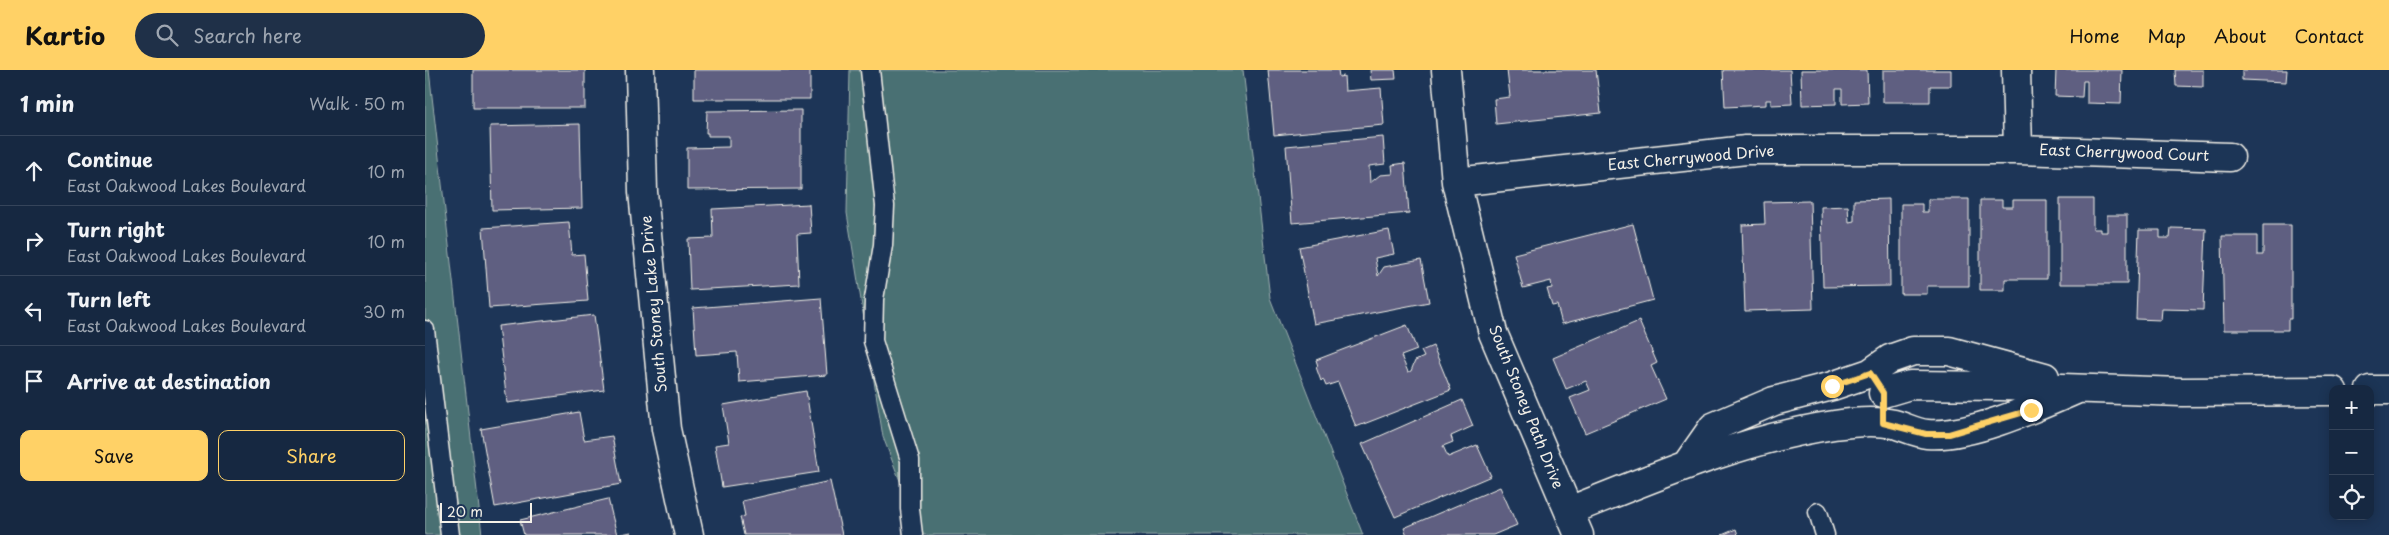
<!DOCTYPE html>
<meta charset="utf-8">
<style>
:root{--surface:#162841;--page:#1f3048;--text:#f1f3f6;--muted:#9ea6b1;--line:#35445a;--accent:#ffd166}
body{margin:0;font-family:"Playpen Sans",sans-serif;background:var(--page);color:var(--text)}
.controls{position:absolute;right:15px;bottom:15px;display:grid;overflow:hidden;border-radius:10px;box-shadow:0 2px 12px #0003}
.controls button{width:45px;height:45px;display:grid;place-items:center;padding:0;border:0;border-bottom:1px solid var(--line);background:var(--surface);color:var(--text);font:25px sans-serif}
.scale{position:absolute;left:15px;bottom:12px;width:92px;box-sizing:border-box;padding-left:5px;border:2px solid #f4f1e8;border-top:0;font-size:14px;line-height:18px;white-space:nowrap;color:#f4f1e8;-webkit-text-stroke:4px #1d3557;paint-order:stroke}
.stop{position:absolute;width:15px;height:15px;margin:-11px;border:4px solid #ffd166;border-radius:50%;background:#fff}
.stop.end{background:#ffd166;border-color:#fff;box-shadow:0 1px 5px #0008}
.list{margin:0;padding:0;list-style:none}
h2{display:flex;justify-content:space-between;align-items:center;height:65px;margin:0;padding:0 20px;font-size:21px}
h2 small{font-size:16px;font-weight:400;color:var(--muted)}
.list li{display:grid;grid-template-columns:32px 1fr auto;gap:15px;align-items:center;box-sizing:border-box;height:70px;padding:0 20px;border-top:1px solid var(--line)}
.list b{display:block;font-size:19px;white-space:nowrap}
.list p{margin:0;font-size:16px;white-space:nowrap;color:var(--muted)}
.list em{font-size:16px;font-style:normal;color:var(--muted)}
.actions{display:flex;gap:10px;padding:15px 20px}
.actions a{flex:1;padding:11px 0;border:1px solid var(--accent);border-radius:10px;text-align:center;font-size:18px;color:var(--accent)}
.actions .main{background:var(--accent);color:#111}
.icon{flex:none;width:28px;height:28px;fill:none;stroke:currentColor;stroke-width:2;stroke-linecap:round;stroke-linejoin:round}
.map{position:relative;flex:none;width:1964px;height:465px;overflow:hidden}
header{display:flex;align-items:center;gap:30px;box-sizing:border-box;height:70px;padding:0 25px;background:var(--accent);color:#111}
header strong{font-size:24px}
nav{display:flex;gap:28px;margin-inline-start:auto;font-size:18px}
.search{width:350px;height:45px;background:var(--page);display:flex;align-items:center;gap:12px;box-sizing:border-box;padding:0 18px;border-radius:28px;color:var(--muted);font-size:19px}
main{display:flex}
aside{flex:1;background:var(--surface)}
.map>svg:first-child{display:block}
.green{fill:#486f73;stroke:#9eb0ae}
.building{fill:#5e5e81;stroke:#f4f1e8}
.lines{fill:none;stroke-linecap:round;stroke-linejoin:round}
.service-casing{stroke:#f4f1e8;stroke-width:21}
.minor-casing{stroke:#f4f1e8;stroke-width:31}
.service{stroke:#1d3557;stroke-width:18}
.minor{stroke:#1d3557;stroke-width:28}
.route{stroke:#ffd166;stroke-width:6}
.labels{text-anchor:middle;stroke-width:4;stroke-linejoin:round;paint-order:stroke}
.street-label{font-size:15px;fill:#f4f1e8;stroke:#1d3557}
</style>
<header>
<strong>Kartio</strong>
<div class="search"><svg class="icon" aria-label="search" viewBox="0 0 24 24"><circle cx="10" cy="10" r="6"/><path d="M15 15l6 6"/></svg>Search here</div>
<nav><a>Home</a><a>Map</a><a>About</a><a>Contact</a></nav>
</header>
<main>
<aside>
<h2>1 min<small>Walk · 50 m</small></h2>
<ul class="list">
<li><svg class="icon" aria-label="ahead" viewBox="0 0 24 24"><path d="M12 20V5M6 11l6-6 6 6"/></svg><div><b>Continue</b><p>East Oakwood Lakes Boulevard</p></div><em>10 m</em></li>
<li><svg class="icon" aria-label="right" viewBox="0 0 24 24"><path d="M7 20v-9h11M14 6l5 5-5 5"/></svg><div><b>Turn right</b><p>East Oakwood Lakes Boulevard</p></div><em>10 m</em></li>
<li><svg class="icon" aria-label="left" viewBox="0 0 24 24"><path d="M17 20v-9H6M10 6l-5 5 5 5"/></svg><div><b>Turn left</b><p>East Oakwood Lakes Boulevard</p></div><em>30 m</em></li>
<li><svg class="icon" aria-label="arrive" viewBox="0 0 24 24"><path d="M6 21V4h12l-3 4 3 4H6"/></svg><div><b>Arrive at destination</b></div></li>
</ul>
<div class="actions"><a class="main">Save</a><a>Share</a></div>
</aside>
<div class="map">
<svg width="1964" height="465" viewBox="0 0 1964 465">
<rect width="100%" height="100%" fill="#1d3557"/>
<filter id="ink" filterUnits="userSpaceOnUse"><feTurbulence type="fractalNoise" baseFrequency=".02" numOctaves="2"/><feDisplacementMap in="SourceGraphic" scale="10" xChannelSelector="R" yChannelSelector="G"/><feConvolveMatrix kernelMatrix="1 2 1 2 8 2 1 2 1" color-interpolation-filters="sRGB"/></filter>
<g filter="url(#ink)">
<!-- green -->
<path class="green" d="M0,0h4l53,465h-57z
M425,0h393l27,228 93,237h-442l-38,-98 -36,-224z"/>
<!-- building -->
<path class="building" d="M48,0h112v38h-112z
M269,0h116v29h-116z
M843,0h70l1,7 5,-1 1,15 36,-3 3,37 -110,10z
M945,0h25l1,9 -25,1z
M1082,0h89l5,43 -105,11 -2,-25 16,-2z
M1298,0h67l2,34 -21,1v-5h-5v5l-41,2z
M1376,0h66l1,33 -26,1v-15h-6v15l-34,1z
M1458,0h68v16h-21v16h-47z
M1631,0h66l-1,34 -34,-1v-22h-4l-1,16 -27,-1z
M1750,0h28v17l-27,-1z
M1817,0h45l-1,12 -44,-2z
M376,40v79l-114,1v-42l42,-1v-11h-21v-3h-2l1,-22z
M155,54l2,84 -90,2 -2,-84z
M958,67l2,27 -16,2 1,17 10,-8 13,-1 -1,-9 13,-2 4,50 -117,10 -6,-77z
M1464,129l1,87 -67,1 -2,-80 27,-1 1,16 5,-1v-21z
M1503,129h41v87h-42v8h-26v-90h21v8h6z
M1635,129h33v30h7v3h7v-17h20v69h-67z
M1555,130h22v7h11v-7h34v79h-42v11h-25z
M1385,131l3,108 -68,2 -3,-86 23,-1 -1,-22z
M384,134l2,29 -14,1 2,50 -109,6 -2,-51 25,-1 -1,-29z
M144,152l3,33 12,-1 4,47 -99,7 -6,-80z
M1208,154l20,76 -91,24 -5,-19 -5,1 -5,-17 5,-1 -1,-7 -28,7 -9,-34z
M1838,155h28v94h-3v11h-64l-2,-94h35v19h6z
M1746,158l35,1 -3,81 -41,-1 -1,11 -25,-1 3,-89h21v8h10z
M964,160l5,24 -19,4 3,18 6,-9 37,-7 8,42 -115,22 -15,-77z
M396,228l6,77 -88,7 -2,-30 -41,3 -3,-47z
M169,245l10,75 -97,13 -9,-77z
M1214,251l18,42 -6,3 15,33 -81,34 -15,-35 20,-8 -4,-9 -20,8 -13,-31z
M982,255l10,25 -16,6 7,16 3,-1 4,-10 9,-4 -3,-6 12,-5 18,44 -95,37 -18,-45 -12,4 -3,-7 -2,2 -5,-14 2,-1 -2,-6z
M381,321l13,81 -97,15 -7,-42 14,-2 -6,-38z
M1037,330l11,26 -22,10 2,6 -10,4 5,11 29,-12 14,31 -96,41 -33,-73z
M154,342l5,28 28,-4 9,48 -126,23 -14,-78z
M405,411l12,54h-98l-4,-18 5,-1 -3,-15z
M1075,417l17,38 -24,10h-86l-3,-7z
M183,429l9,36 14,-3v3h-107l-4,-15z
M1311,459l2,6h-16z"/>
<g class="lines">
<!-- service casing -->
<g class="service-casing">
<path id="service" d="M445,0l15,136 -2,39 -9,54 -1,42 37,119v49l3,26
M0,260l25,205
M1393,442l7,23"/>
</g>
<!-- minor casing -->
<g class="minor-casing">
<path id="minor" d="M215,0l3,122 23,237 23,106
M1021,0l10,112 37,151 86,202
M1591,0l2,80
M1031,112l290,-32h272l212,7
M1945,320h19
M1458,323l27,-8 90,1 182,6 151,-1
M1262,394l26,-37 61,-26 58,-15 38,-13 20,-14 23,-8h36l96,26
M1144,441c86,-34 173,-72 265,-86 20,-3 40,-5 60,-1 11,3 22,9 33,10 42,4 112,-28 151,-45"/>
</g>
<!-- service -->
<use href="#service" class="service"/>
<!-- minor -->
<use href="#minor" class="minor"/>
</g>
</g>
<g class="lines" filter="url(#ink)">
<!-- route -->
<path class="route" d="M1407,316l38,-13 13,20v30l43,11h23l82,-24"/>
</g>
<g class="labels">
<!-- street labels -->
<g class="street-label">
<text transform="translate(1699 83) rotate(2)" y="5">East Cherrywood Court</text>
<text transform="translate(1266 88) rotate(-5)" y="5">East Cherrywood Drive</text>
<text transform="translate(229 234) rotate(-95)" y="5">South Stoney Lake Drive</text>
<text transform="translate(1101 337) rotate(68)" y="5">South Stoney Path Drive</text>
</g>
</g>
</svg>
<div class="controls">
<button>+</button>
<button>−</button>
<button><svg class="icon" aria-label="locate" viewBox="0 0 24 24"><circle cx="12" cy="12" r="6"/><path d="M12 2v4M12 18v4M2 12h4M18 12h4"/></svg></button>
</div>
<div class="scale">20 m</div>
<div class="stop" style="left:1407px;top:316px"></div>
<div class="stop end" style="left:1606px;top:340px"></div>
</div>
</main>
